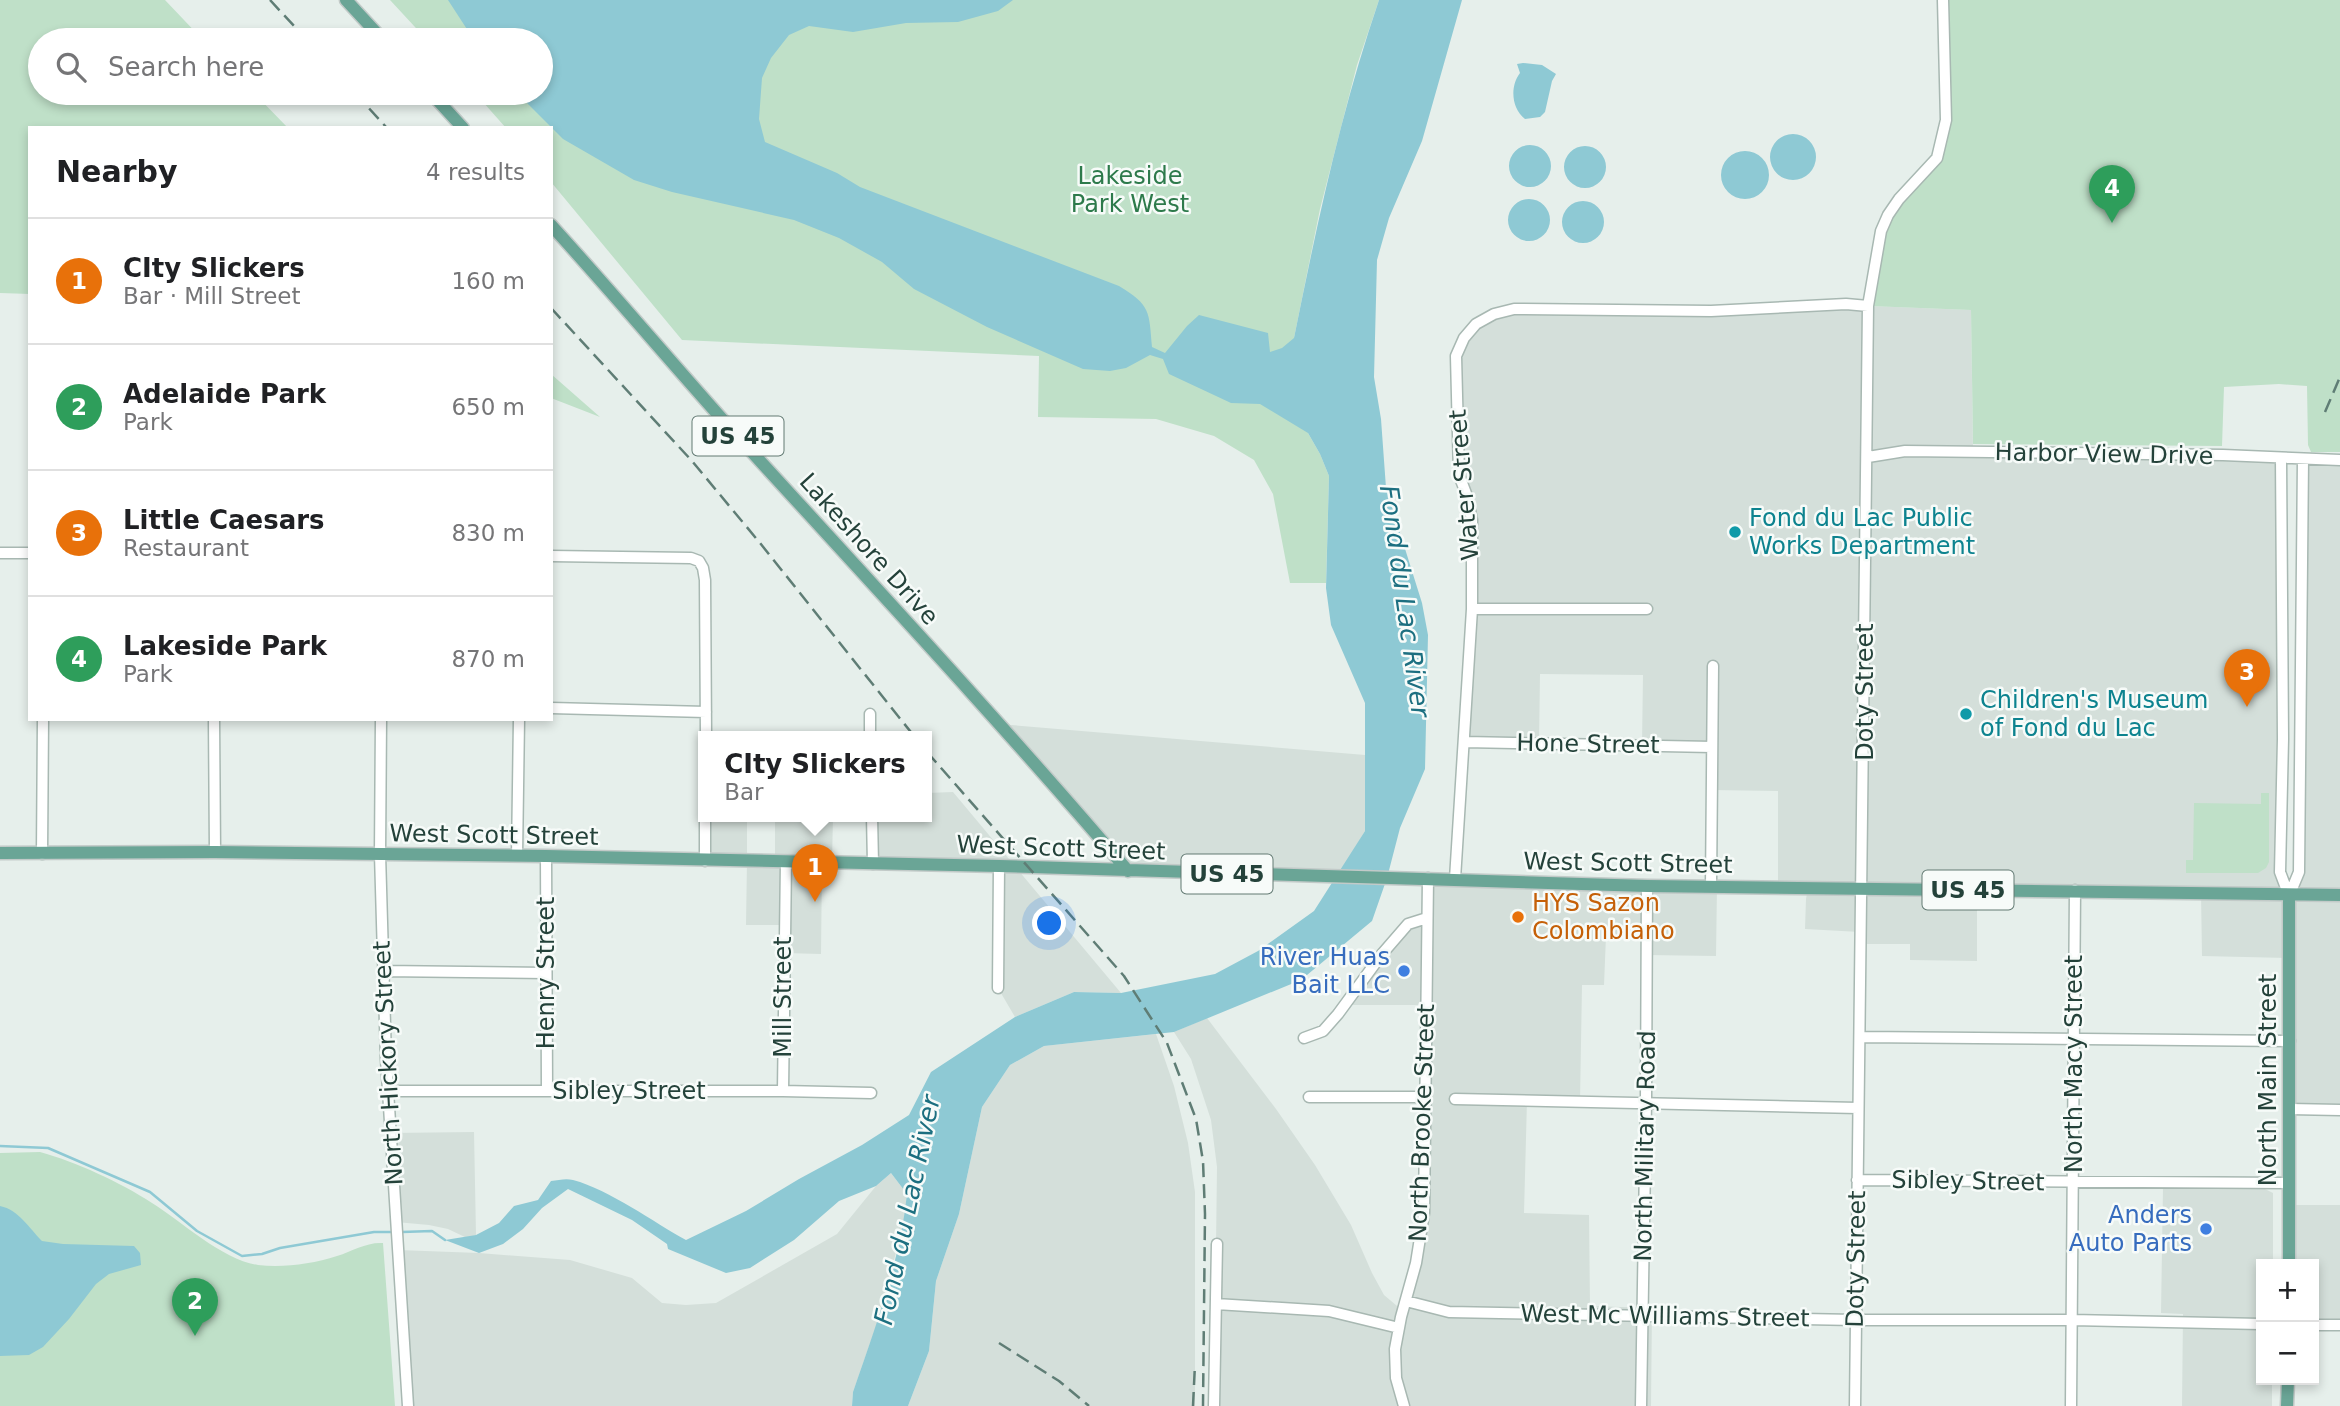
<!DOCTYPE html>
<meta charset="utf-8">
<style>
:root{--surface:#fff;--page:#f2f2f2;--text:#202124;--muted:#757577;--line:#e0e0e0;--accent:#d93025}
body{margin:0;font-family:"DejaVu Sans",sans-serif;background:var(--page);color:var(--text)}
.controls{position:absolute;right:21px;bottom:21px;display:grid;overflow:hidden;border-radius:0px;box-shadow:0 4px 10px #0003}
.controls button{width:63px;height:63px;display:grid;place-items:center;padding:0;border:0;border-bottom:2px solid var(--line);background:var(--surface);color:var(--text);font:35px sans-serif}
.you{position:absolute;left:1050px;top:924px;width:24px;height:24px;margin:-18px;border:5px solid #fff;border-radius:50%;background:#1a73e8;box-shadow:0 0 0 10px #1a73e833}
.badge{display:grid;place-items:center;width:46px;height:46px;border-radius:50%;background:var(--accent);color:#fff;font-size:23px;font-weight:700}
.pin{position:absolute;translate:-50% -58px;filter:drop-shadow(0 2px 4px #0008)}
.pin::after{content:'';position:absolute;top:37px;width:24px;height:21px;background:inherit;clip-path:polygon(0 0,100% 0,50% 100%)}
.popup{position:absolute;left:698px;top:731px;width:234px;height:91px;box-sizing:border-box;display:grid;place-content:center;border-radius:0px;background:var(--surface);filter:drop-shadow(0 2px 5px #0005);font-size:23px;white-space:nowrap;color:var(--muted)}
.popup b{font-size:26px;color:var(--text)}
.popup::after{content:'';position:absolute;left:50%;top:100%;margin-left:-14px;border:14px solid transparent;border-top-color:var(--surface)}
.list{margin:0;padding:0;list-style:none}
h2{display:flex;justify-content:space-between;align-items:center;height:91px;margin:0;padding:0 28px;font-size:30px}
h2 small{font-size:23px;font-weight:400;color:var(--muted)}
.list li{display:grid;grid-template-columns:46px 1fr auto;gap:21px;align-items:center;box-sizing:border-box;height:126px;padding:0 28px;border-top:2px solid var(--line)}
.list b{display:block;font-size:26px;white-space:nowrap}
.list p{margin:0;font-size:23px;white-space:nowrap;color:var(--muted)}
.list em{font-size:23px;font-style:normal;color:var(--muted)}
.icon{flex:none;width:38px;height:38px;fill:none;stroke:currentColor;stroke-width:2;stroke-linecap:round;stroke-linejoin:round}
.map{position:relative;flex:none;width:2340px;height:1406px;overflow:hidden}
.search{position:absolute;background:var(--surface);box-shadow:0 4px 10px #0003;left:28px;top:28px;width:525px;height:77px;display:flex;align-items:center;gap:18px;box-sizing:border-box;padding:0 24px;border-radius:38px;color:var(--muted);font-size:26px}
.panel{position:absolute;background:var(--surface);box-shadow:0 4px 10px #0003;left:28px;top:126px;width:525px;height:595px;border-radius:0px}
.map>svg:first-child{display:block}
.built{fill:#d4dfda}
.green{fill:#bfe0c8}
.water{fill:#8ec9d4}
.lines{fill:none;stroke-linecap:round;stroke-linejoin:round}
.stream{stroke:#8ec9d4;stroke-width:2.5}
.minor-casing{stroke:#a8b8b2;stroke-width:13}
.major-casing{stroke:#c2cac8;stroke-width:15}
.minor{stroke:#fff;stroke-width:10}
.major{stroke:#6aa596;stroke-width:12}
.rail{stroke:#5f7d75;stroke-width:2.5;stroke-dasharray:14 7;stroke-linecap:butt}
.culture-dot{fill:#0f9aa8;stroke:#f7fbf9;stroke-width:2.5}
.food-dot{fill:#e8710a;stroke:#f7fbf9;stroke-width:2.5}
.shop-dot{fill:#3f7fe0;stroke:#f7fbf9;stroke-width:2.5}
.labels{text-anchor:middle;stroke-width:5;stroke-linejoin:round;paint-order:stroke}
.shield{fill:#f7fbf9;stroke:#637a73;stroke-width:2}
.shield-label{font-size:23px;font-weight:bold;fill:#24423a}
.park-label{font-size:24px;fill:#2d7a4b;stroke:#f7fbf9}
.street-label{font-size:24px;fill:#24423a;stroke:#f7fbf9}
.culture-label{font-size:24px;fill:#0d838f;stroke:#f7fbf9;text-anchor:start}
.food-label{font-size:24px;fill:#c56008;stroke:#f7fbf9;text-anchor:start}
.shop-label{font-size:24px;fill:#366cbe;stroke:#f7fbf9;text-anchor:end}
.water-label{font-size:26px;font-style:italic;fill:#1c6f80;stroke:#f7fbf9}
</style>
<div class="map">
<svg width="2340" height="1406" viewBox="0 0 2340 1406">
<rect width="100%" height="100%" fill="#e6efeb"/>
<!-- built -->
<path class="built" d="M1869,306l102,4 2,142 308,6 2,281 -3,156h19l4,-436 37,1v649h-50l-1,-151 -87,-2 -1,-63 -224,-3v71l-67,-1v-16h-50v-12l-55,-3 1,-30 2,-11 -30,-1v-96l-67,-1v-43l-69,-2 1,-70 -103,-1 -1,69 -74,-1 7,-133 -16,-253 4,-10 34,-32z
M999,724l366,31v76l-27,46 -210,-6z
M953,792l168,201 -47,-1 -59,25 -17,-29 1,-122 -126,-2 -1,-48h55v-23z
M705,816h42v45h28v-45h58l-1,47h-10l-1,91 -37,-1v-28h-38l1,-64h-42z
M1428,878l289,8 -1,70 -69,-1 -1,-19h-40l-2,49h-22l-2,116 -53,-1 -3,113 65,2 1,91 62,2 -1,98h-437l3,-239 -6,-47 -20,-61 -17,-27 33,-14 69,91 39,56 36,60 21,48 12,22 19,16 19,-79 3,-227h-81l64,-81 19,-6z
M1156,1034l18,52 14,57 7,49v214h-287l21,-55 7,-70 23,-67 23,-107 28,-42 34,-19z
M474,1132l2,103 -9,3 -19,-9 -19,-4 -33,-3 -6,-89z
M891,1173l16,21 -2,23 -25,98 -27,77 -1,14h-444l-10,-156 81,3 91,7 62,18 30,25 24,2 30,-2 121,-69 39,-48z
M2163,1188l102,1 8,4v71h-12v116h11v26h-90l1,-92 -22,-1z
M2289,1205h51v120h-26v-61h-25z"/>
<!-- green -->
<path class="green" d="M0,0h165l38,40h-163v53h214l34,35h-258v166l-30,-1z
M390,0h989l-22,65 -37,144 -26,129 14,95 12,21 9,22 -3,107h-36l-17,-89 -19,-34 -40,-24 -58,-17 -118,-2 1,-61 -357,-16 -131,-158v-54h-45l-31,-35h66v-53h-114z
M1943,0h397v452h-29l-3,-7 -1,-59 -28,-2 -55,3 -2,59 -249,-2 -2,-134 -102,-4 12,-75 60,-84z
M551,374l49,43 -49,-19z
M2261,793h8v69l-3,6 -8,5h-72v-13h7l1,-57 67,1z
M40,1152c36,10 80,30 112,51 29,18 72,58 106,62 25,3 54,-1 79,-9 16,-5 29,-14 46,-13l12,163h-395v-253z"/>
<!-- water -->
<path class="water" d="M448,0h565l-15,11 -40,11 -52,1 -53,9 -44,-6 -20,9 -18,23 -9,20 -3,41 6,23 72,31 23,14 259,99c32,19 30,26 33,61l13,6 22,-27 12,-11 69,18 2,19 12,-4 12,-10c23,-114 47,-227 85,-338h83l-40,141 -33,77 -12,42 -3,117 7,42 5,69 36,115 6,32 -3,134 -25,59 -13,50 -15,43 -71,59 -127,52 -130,14 -34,19 -28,42 -23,107 -23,67 -7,70 -21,55h-56l1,-14c22,-64 47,-130 54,-198l-16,-21 -15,13 -37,15 -45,39 -44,28 -24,5 -58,-24 -1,-5 -35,-24 -64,-31 -26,19 -19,21 -20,15 -24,9 -34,-13 31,-5 23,-12 15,-17 24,-6 13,-19c8,-1 15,-3 22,-1 37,10 80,42 113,60l60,-29 53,-32 63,-34 47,-30 22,-43 84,-55 59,-25 47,1 94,-19 43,-23 56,-40 51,-80v-128l-34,-78 -5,-37 3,-112 -9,-22 -12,-21 -48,-29 -29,-1 -62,-29 -6,-15 -13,-4 -24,13 -16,3 -27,-2 -96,-42 -73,-38 -32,-27 -43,-24 -45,-18 -122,-28 -38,-12 -71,-41 -46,-46h24v-53h-67z
M1523,63l19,2 14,9 -4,7 -7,31 -5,5 -15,2c-14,-11 -15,-33 -5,-46l-3,-9z
M1770 157a23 23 0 1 1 46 0a23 23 0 1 1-46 0Z
M1509 166a21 21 0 1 1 42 0a21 21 0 1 1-42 0Z
M1564 167a21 21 0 1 1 42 0a21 21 0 1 1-42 0Z
M1721 175a24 24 0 1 1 48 0a24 24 0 1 1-48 0Z
M1508 220a21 21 0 1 1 42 0a21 21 0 1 1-42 0Z
M1562 222a21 21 0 1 1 42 0a21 21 0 1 1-42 0Z
M0,1206c19,4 29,22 42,35l21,3 71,2 6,7 1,12 -32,9 -13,10 -27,35 -26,28 -14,8 -29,1z"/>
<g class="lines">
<!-- stream -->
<path class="stream" d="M0,1146l48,2 102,44 47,39 45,25 20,-2 18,-6 94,-16h21
M402,1232l30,-1 13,9"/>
<!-- minor casing -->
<g class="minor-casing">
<path id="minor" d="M1868,457l37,-6 318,4 117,5
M2281,458l2,281 -3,133 9,24
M0,553h30
M551,556l140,2 8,3 4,7 2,12 1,156
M1472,609h175
M551,708l155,4
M870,714v22
M214,719l1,133
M381,719l-1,135 6,205 22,347
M1465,742l247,5
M872,816l1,48
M42,854l1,-135
M517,856l2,-137
M546,856l1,235
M705,861v-45
M1455,879l17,-270v-89l-5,-24 -8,-21 -3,-119 8,-18 12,-14 18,-10 20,-5 197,2 135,-7 22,2
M1711,886l2,-220
M2289,896l10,-24 4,-413
M383,971l163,2
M998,988l1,-122
M1860,1037l430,4
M1304,1038l19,-7 15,-17 44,-60 26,-30 19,-6
M388,1091h395l88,2
M783,1091l3,-230
M1309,1097h116
M1455,1099l403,9
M2290,1109l50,1
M1857,1180l432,3
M1406,1301l43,11 406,8h217l189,4
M1216,1304l113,7 70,17
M2314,1325h26
M1214,1406l3,-162
M1404,1406l-8,-28 -1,-29 6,-32 15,-54 8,-50 4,-335
M1641,1406l5,-304 1,-216
M1855,1406l13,-1100 13,-75 7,-16 11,-16 38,-41 9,-38 -3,-120
M2071,1406l4,-516"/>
</g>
<!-- major casing -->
<g class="major-casing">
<path id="major" d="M346,0l37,40
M431,93l32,35
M551,225c61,67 119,136 179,203 134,147 269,292 398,443
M0,853l215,-1 331,4 453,10 648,20 693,9
M2289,1264v-368
M2287,1406l1,-26"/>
</g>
<!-- minor -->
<use href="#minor" class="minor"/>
<!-- major -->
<use href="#major" class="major"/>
<!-- rail -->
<path class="rail" d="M270,0l37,40
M355,93l32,35
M551,308l141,153 68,82 154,193
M2325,412l15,-35
M927,752l197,224 43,67 29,76 7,42 2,53 -2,192
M999,1343l60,38 30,25
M1193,1406l2,-42"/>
</g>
<!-- markers -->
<g class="culture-dot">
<circle cx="1735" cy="532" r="7"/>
<circle cx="1966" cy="714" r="7"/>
</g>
<circle class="food-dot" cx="1518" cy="917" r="7"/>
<g class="shop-dot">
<circle cx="1404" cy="971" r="7"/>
<circle cx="2206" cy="1229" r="7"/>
</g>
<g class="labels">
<!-- shield labels -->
<g class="shield">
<rect x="692.5" y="416.5" width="91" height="39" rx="5"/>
<rect x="1181.5" y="854.5" width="91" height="39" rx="5"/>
<rect x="1922.5" y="870.5" width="91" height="39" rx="5"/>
</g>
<g class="shield-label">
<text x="738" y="444">US 45</text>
<text x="1227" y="882">US 45</text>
<text x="1968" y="898">US 45</text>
</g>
<!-- park labels -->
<g class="park-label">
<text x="1130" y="184">Lakeside<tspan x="1130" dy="28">Park West</tspan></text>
</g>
<!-- street labels -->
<g class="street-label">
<text transform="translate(2104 454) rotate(1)" y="8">Harbor View Drive</text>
<text transform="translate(1464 485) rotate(-95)" y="8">Water Street</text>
<text transform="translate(869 549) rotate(48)" y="8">Lakeshore Drive</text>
<text transform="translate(1865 692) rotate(-90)" y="8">Doty Street</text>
<text transform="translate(1588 744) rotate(1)" y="8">Hone Street</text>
<text transform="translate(494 835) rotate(1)" y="8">West Scott Street</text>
<text transform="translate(1061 848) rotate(2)" y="8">West Scott Street</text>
<text transform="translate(1628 863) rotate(1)" y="8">West Scott Street</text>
<text transform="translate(546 973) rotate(-90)" y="8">Henry Street</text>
<text transform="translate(783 997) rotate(-90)" y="8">Mill Street</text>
<text transform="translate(388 1063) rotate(-93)" y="8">North Hickory Street</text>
<text transform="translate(2074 1064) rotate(-90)" y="8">North Macy Street</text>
<text transform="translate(2268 1080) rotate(-90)" y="8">North Main Street</text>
<text x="629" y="1099">Sibley Street</text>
<text transform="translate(1422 1123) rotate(-88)" y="8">North Brooke Street</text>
<text transform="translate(1645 1146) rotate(-89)" y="8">North Military Road</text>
<text transform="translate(1968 1181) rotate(1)" y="8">Sibley Street</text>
<text transform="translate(1856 1259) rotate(-89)" y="8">Doty Street</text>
<text transform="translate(1665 1316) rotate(1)" y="8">West Mc Williams Street</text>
</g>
<!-- culture labels -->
<g class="culture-label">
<text x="1749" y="526">Fond du Lac Public<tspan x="1749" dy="28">Works Department</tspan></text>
<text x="1980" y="708">Children's Museum<tspan x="1980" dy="28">of Fond du Lac</tspan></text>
</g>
<!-- food labels -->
<g class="food-label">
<text x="1532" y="911">HYS Sazon<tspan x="1532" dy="28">Colombiano</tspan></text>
</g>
<!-- shop labels -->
<g class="shop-label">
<text x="1390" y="965">River Huas<tspan x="1390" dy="28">Bait LLC</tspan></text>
<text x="2192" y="1223">Anders<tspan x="2192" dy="28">Auto Parts</tspan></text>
</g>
<!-- water labels -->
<g class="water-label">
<text transform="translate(1405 601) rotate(82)" y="9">Fond du Lac River</text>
<text transform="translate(907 1210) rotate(-78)" y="9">Fond du Lac River</text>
</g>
</g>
</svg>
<div class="controls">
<button>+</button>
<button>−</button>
</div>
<div class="you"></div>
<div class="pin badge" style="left:815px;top:902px;background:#e8710a">1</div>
<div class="popup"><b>CIty Slickers</b>Bar</div>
<div class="pin badge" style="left:195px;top:1336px;background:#2e9e5b">2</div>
<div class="pin badge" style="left:2247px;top:707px;background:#e8710a">3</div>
<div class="pin badge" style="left:2112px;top:223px;background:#2e9e5b">4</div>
<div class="search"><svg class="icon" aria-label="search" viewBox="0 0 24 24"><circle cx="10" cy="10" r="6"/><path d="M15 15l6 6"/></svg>Search here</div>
<section class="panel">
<h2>Nearby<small>4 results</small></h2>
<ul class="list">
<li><span class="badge" style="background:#e8710a">1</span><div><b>CIty Slickers</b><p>Bar · Mill Street</p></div><em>160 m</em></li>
<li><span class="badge" style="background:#2e9e5b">2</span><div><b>Adelaide Park</b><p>Park</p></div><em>650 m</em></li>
<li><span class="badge" style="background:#e8710a">3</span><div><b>Little Caesars</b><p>Restaurant</p></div><em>830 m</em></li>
<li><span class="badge" style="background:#2e9e5b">4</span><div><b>Lakeside Park</b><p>Park</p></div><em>870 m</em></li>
</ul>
</section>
</div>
